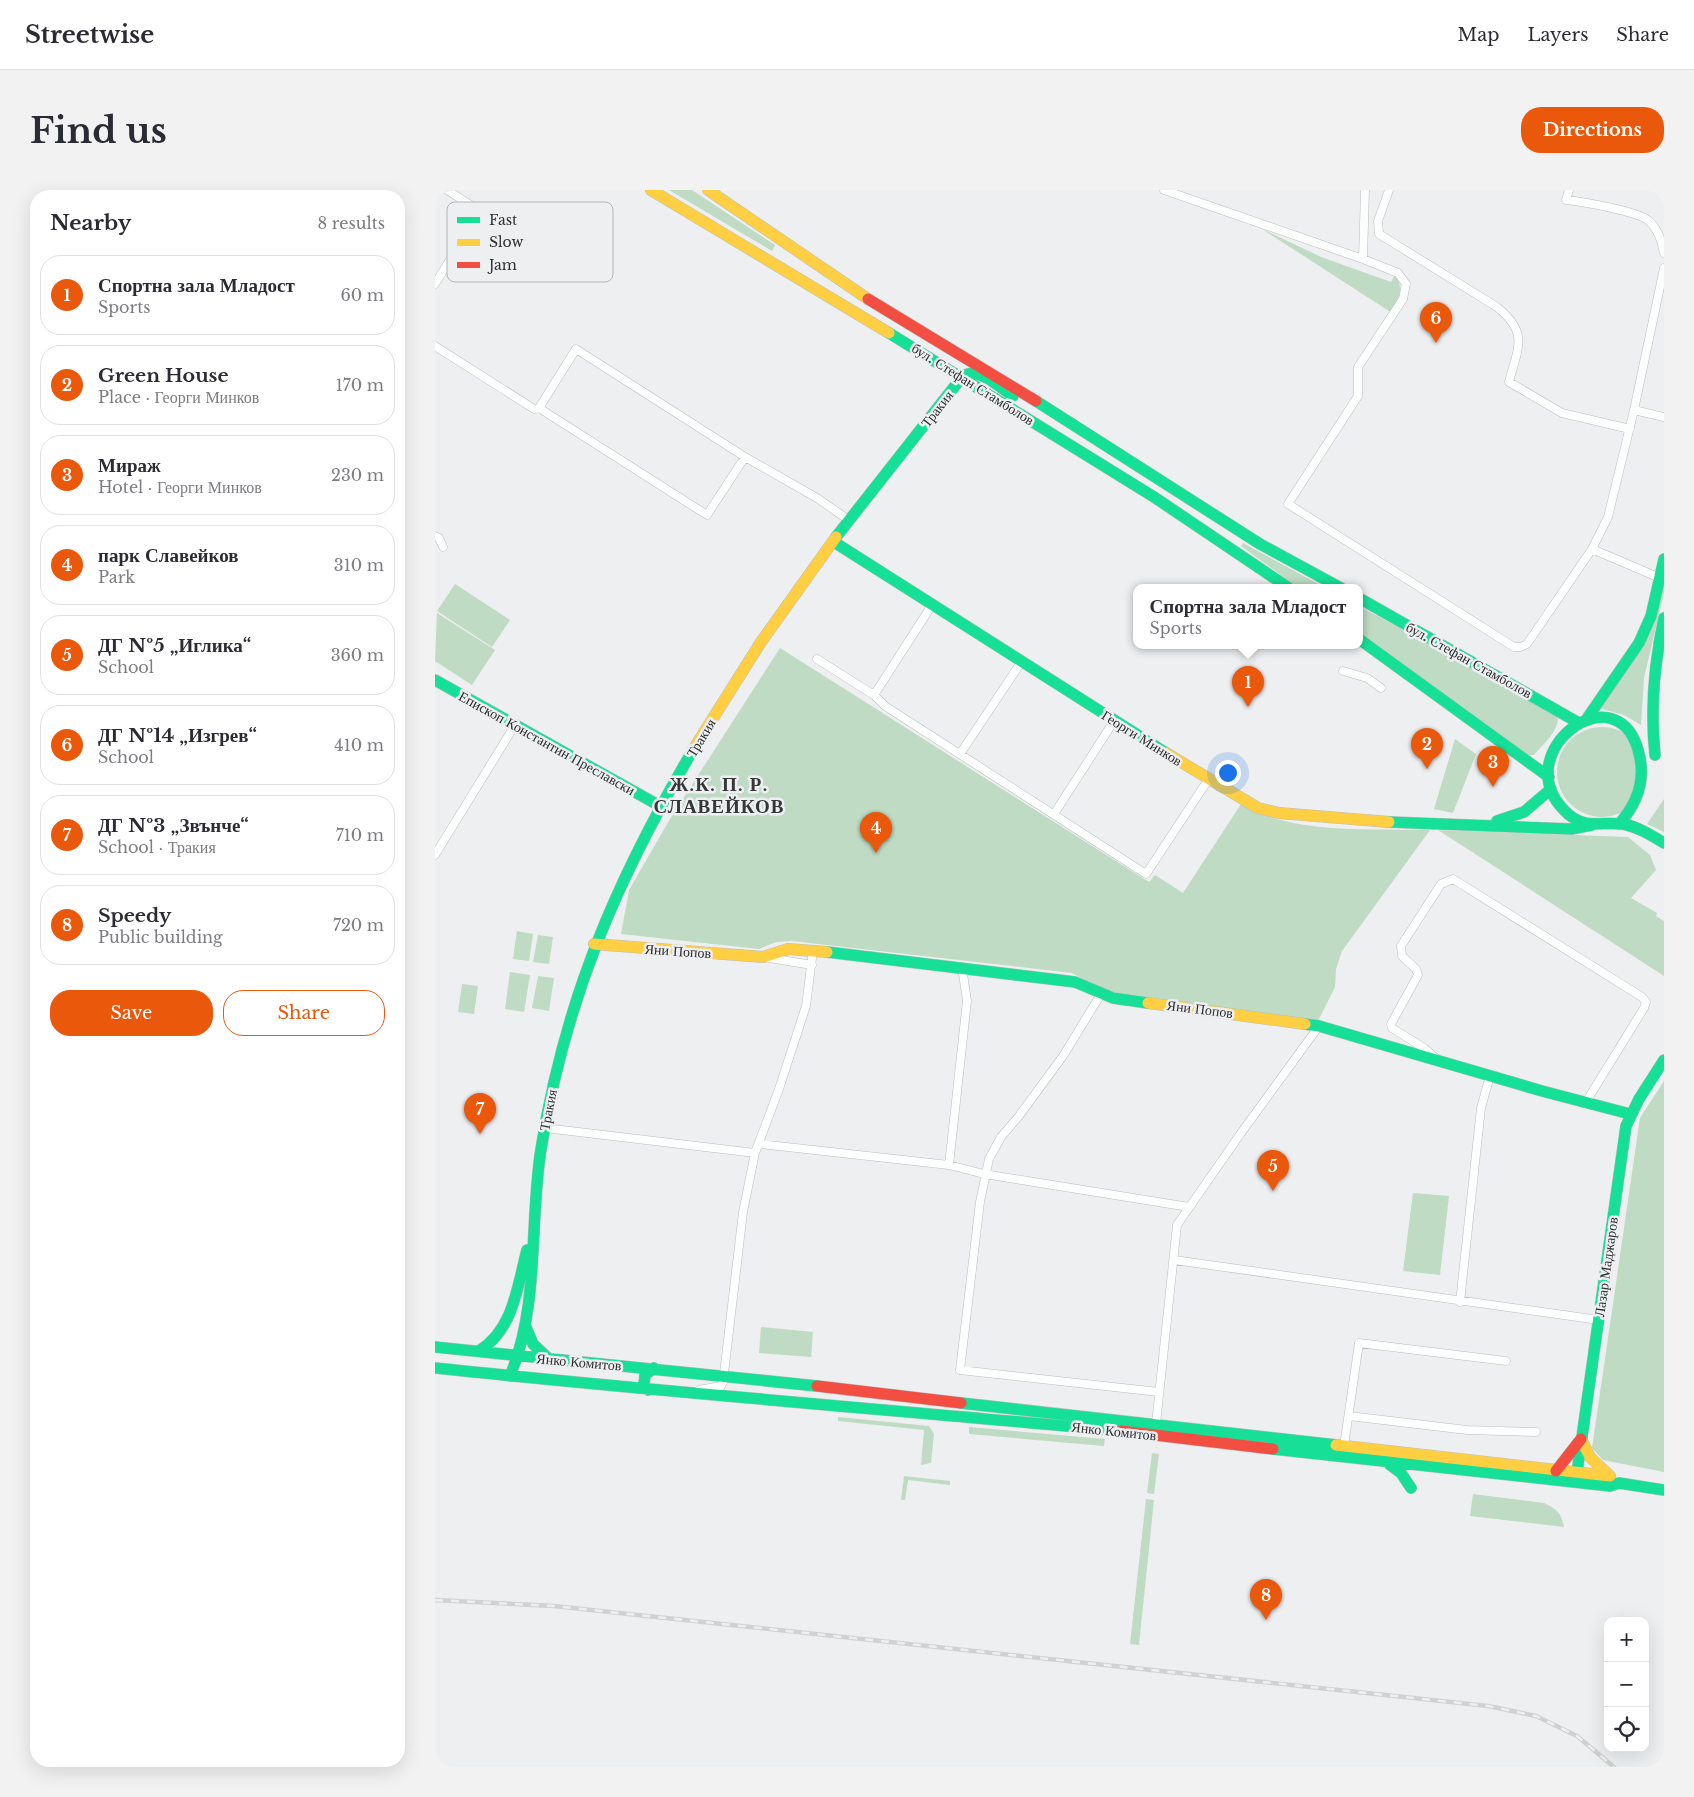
<!DOCTYPE html>
<meta charset="utf-8">
<style>
:root{--surface:#fff;--page:#f2f2f3;--text:#2b2b33;--muted:#7c7c81;--line:#e1e1e2;--accent:#ea580c}
body{margin:0;font-family:"Libre Baskerville",serif;background:var(--page);color:var(--text)}
.controls{position:absolute;right:15px;bottom:15px;display:grid;overflow:hidden;border-radius:10px;box-shadow:0 5px 20px #0002}
.controls button{width:45px;height:45px;display:grid;place-items:center;padding:0;border:0;border-bottom:1px solid var(--line);background:var(--surface);color:var(--text);font:25px sans-serif}
.you{position:absolute;left:792px;top:582px;width:18px;height:18px;margin:-12px;border:4px solid #fff;border-radius:50%;background:#1a73e8;box-shadow:0 0 0 8px #1a73e833}
.badge{display:grid;place-items:center;width:32px;height:32px;border-radius:50%;background:var(--accent);color:#fff;font-size:16px;font-weight:700}
.pin{position:absolute;translate:-50% -41px;filter:drop-shadow(0 1px 2px #0008)}
.pin::after{content:'';position:absolute;top:26px;width:18px;height:15px;background:inherit;clip-path:polygon(0 0,100% 0,50% 100%)}
.popup{position:absolute;left:698px;top:394px;width:230px;height:65px;box-sizing:border-box;display:grid;place-content:center;border-radius:10px;background:var(--surface);filter:drop-shadow(0 1px 4px #0005);font-size:16px;white-space:nowrap;color:var(--muted)}
.popup b{font-size:19px;color:var(--text)}
.popup::after{content:'';position:absolute;left:50%;top:100%;margin-left:-10px;border:10px solid transparent;border-top-color:var(--surface)}
.list{margin:0;padding:0;list-style:none}
h2{display:flex;justify-content:space-between;align-items:center;height:65px;margin:0;padding:0 20px;font-size:21px}
h2 small{font-size:16px;font-weight:400;color:var(--muted)}
.list li{display:grid;grid-template-columns:32px 1fr auto;gap:15px;align-items:center;box-sizing:border-box;height:80px;margin:0 10px 10px;padding:0 10px;border:1px solid var(--line);border-radius:20px}
.list b{display:block;font-size:19px;white-space:nowrap}
.list p{margin:0;font-size:16px;white-space:nowrap;color:var(--muted)}
.list em{font-size:16px;font-style:normal;color:var(--muted)}
.actions{display:flex;gap:10px;padding:15px 20px}
.actions a{flex:1;padding:11px 0;border:1px solid var(--accent);border-radius:20px;text-align:center;font-size:18px;color:var(--accent)}
.actions .main{background:var(--accent);color:#fff}
.icon{flex:none;width:28px;height:28px;fill:none;stroke:currentColor;stroke-width:2;stroke-linecap:round;stroke-linejoin:round}
.map{position:relative;flex:none;width:1229px;height:1577px;overflow:hidden;border-radius:20px}
header{display:flex;align-items:center;gap:30px;box-sizing:border-box;height:70px;padding:0 25px;background:var(--surface);border-bottom:1px solid var(--line)}
header strong{font-size:24px}
nav{display:flex;gap:28px;margin-inline-start:auto;font-size:18px}
.intro{display:flex;align-items:center;justify-content:space-between;box-sizing:border-box;height:120px;padding:0 30px}
h1{margin:0;font-size:35px}
.button{padding:12px 22px;border-radius:20px;background:var(--accent);color:#fff;font-size:18px;font-weight:700}
main{display:flex;gap:30px;padding:0 30px}
aside{flex:1;background:var(--surface);border-radius:20px;box-shadow:0 5px 20px #0002}
.map>svg:first-child{display:block}
.green{fill:#bfdbc3}
.lines{fill:none;stroke-linecap:round;stroke-linejoin:round}
.street-casing{stroke:#bdbebe;stroke-width:9}
.fast-casing{stroke:#bdbebe;stroke-width:12}
.slow-casing{stroke:#bdbebe;stroke-width:12}
.jam-casing{stroke:#bdbebe;stroke-width:12}
.street{stroke:#fcfdfd;stroke-width:8}
.fast{stroke:#16e098;stroke-width:11}
.slow{stroke:#ffcf43;stroke-width:11}
.jam{stroke:#f24e42;stroke-width:11}
.rail-casing{stroke:#d0d1d1;stroke-width:4.5}
.rail{stroke:#edeff1;stroke-width:2.5;stroke-dasharray:8;stroke-linecap:butt}
.labels{text-anchor:middle;stroke-width:5;stroke-linejoin:round;paint-order:stroke}
.street-label{font-size:14px;fill:#2e2f2f;stroke:#edeff1}
.district-label{font-size:19px;font-weight:bold;letter-spacing:1px;fill:#353738;stroke:#edeff1}
.key{fill:#edeff1;stroke:#b4b5b7;stroke-width:1}
.key-label{font-size:14px;fill:#2e2f2f}
</style>
<header>
<strong>Streetwise</strong>
<nav><a>Map</a><a>Layers</a><a>Share</a></nav>
</header>
<div class="intro"><h1>Find us</h1><a class="button">Directions</a></div>
<main>
<aside>
<h2>Nearby<small>8 results</small></h2>
<ul class="list">
<li><span class="badge">1</span><div><b>Спортна зала Младост</b><p>Sports</p></div><em>60 m</em></li>
<li><span class="badge">2</span><div><b>Green House</b><p>Place · Георги Минков</p></div><em>170 m</em></li>
<li><span class="badge">3</span><div><b>Мираж</b><p>Hotel · Георги Минков</p></div><em>230 m</em></li>
<li><span class="badge">4</span><div><b>парк Славейков</b><p>Park</p></div><em>310 m</em></li>
<li><span class="badge">5</span><div><b>ДГ №5 „Иглика“</b><p>School</p></div><em>360 m</em></li>
<li><span class="badge">6</span><div><b>ДГ №14 „Изгрев“</b><p>School</p></div><em>410 m</em></li>
<li><span class="badge">7</span><div><b>ДГ №3 „Звънче“</b><p>School · Тракия</p></div><em>710 m</em></li>
<li><span class="badge">8</span><div><b>Speedy</b><p>Public building</p></div><em>720 m</em></li>
</ul>
<div class="actions"><a class="main">Save</a><a>Share</a></div>
</aside>
<div class="map">
<svg width="1229" height="1577" viewBox="0 0 1229 1577">
<rect width="100%" height="100%" fill="#eeeff0"/>
<!-- green -->
<path class="green" d="M234,0h23l83,55 -3,6z
M827,39l59,28 70,25 4,-7c10,14 3,24 -3,38z
M808,353l83,45h-27l-58,-42z
M1229,391v12l-20,85 -3,47 -17,-10 -29,-8 27,-29z
M20,394l55,36 -18,27 -55,-36z
M924,416l198,107c5,16 -14,31 -23,42h-8l-167,-122z
M2,423l58,37 -23,35 -37,-24z
M345,458l369,234 6,-7 28,18 58,-89c52,31 129,24 189,26l-88,121 -6,18 -1,18 -17,34 -212,-30 -34,-18 -280,-32 -16,1 -17,7 -138,-15 8,-44 41,-71z
M1122 582a45 45 0 1 1 90 0a45 45 0 1 1-90 0Z
M1020,549l21,15 -23,59 -19,-4z
M1229,609v33l-17,-8z
M1003,640l190,7 22,18 6,15 -25,28 26,15 -1,3 8,5v55z
M82,741l16,3 -4,27 -16,-2z
M103,745l15,2 -4,27 -16,-2z
M75,782l20,3 -6,37 -19,-3z
M103,786l16,2 -5,33 -17,-3z
M27,794l16,2 -4,28 -16,-2z
M1229,891v391l-61,-12 -11,-12 48,-330z
M978,1003l36,3 -9,79 -37,-4z
M326,1137l52,5 -2,25 -52,-4z
M403,1227l91,9 5,8 -3,29 -10,2 3,-35 -86,-9z
M534,1237l136,12 -1,7 -135,-12z
M717,1263l7,1 -5,40 -7,-1z
M469,1286l46,5v4l-42,-5 -3,20h-4z
M1038,1304l71,9c12,5 18,11 20,24l-94,-11z
M711,1309l8,1 -15,145 -9,-1z"/>
<g class="lines">
<!-- street casing -->
<g class="street-casing">
<path id="street" d="M729,0l199,69 35,14 8,11 -3,15 -45,68v29l-70,108 226,143h7l6,-3 65,-95
M954,0l-11,31 1,13 118,73c32,26 21,40 12,75l53,31 68,16
M1134,0l-3,10c17,2 72,11 83,21 9,8 13,21 15,32
M928,69l2,-69
M0,94l45,-73 -33,-21
M0,156l99,63 5,-1 37,-59 169,108
M104,218l168,107 38,-58 72,41 33,23
M1199,220l30,-142
M0,346l4,2 4,9
M1225,388l-68,-29 16,-32 26,-107 30,7
M382,469l57,36 11,11 261,168 62,-94
M908,481l24,7 14,10
M439,505l58,-90
M525,564l62,-93
M619,624l60,-93
M0,665l80,-130
M328,767l49,8
M666,804l-38,62 -44,60 -18,21 -12,22 -9,43 -20,168 199,22
M1002,869l-13,-11 -32,-20 -1,-4 27,-49 -2,-6 -14,-13 -1,-10 40,-62 12,-5 189,118 4,5 -2,6 -58,94
M110,938l210,25
M325,954l189,21 35,9 205,33
M514,975l18,-164 -5,-34
M739,1070l425,60
M1025,1112l21,-194 9,-32
M264,1200l22,-4 2,-4 20,-170 12,-59 24,-64 27,-83 7,-56
M914,1226l118,14 69,2
M721,1234l21,-199 64,-92 78,-107
M909,1256l15,-103 147,18"/>
</g>
<!-- fast casing -->
<g class="fast-casing">
<path id="fast" d="M454,143l265,164 135,91
M527,187c15,-12 37,10 51,19
M601,211l224,143 81,44
M401,347l126,-160
M399,352l332,211
M924,408l220,125
M924,449l190,138
M0,490l225,126
M1151,530l53,-77 12,-27 13,-57
M1220,565c-5,-47 -1,-91 9,-137
M1062,631l27,-9 27,-23
M954,632l182,7 21,-4
M1184,634c17,-19 26,-40 21,-66 -18,-94 -139,-4 -72,56 19,16 34,7 55,10 15,3 28,11 41,19
M392,762l248,30 38,16 35,5
M870,834l14,2 223,65 88,23
M91,1137l7,17 16,15
M0,1157l382,39
M44,1161c35,-22 38,-64 48,-101
M0,1178c228,24 457,42 686,63
M75,1186c30,-72 19,-151 31,-227 24,-150 76,-270 152,-399
M213,1200l-4,-6 1,-9 9,-7
M526,1213l375,42
M838,1259l337,37 9,-3 45,7
M954,1274l12,9 10,15
M1141,1289l50,-353 13,-27 25,-39"/>
</g>
<!-- slow casing -->
<g class="slow-casing">
<path id="slow" d="M216,0l238,143
M273,0l160,109
M258,560l68,-108 75,-105
M731,563l92,55 21,5 110,9
M159,754l169,13 25,-8 39,3
M713,813l157,21
M1147,1251l8,16 20,19
M901,1255l274,31"/>
</g>
<!-- jam casing -->
<g class="jam-casing">
<path id="jam" d="M433,109l168,102
M382,1196l144,17
M686,1241l152,18
M1121,1281l25,-32"/>
</g>
<!-- street -->
<use href="#street" class="street"/>
<!-- fast -->
<use href="#fast" class="fast"/>
<!-- slow -->
<use href="#slow" class="slow"/>
<!-- jam -->
<use href="#jam" class="jam"/>
<!-- rail casing -->
<g class="rail-casing">
<path id="rail" d="M0,1410l119,6 934,100 48,10 41,20 37,31"/>
</g>
<!-- rail -->
<use href="#rail" class="rail"/>
</g>
<g class="labels">
<!-- street labels -->
<g class="street-label">
<text transform="translate(538 194) rotate(32)" y="5">бул. Стефан Стамболов</text>
<text transform="translate(502 219) rotate(-52)" y="5">Тракия</text>
<text transform="translate(1034 470) rotate(29)" y="5">бул. Стефан Стамболов</text>
<text transform="translate(266 548) rotate(-59)" y="5">Тракия</text>
<text transform="translate(707 548) rotate(32)" y="5">Георги Минков</text>
<text transform="translate(112 553) rotate(29)" y="5">Епископ Константин Преславски</text>
<text transform="translate(243 761) rotate(4)" y="5">Яни Попов</text>
<text transform="translate(765 819) rotate(7)" y="5">Яни Попов</text>
<text transform="translate(113 920) rotate(-79)" y="5">Тракия</text>
<text transform="translate(1171 1077) rotate(-82)" y="5">Лазар Маджаров</text>
<text transform="translate(144 1172) rotate(5)" y="5">Янко Комитов</text>
<text transform="translate(679 1241) rotate(6)" y="5">Янко Комитов</text>
</g>
<!-- district labels -->
<g class="district-label">
<text x="284" y="601">Ж.К. П. Р.<tspan x="284" dy="22">СЛАВЕЙКОВ</tspan></text>
</g>
</g>
<!-- legend -->
<rect x="12" y="12" width="166" height="80" rx="8" class="key"/>
<rect x="22" y="27" width="23" height="6" fill="#16e098"/>
<rect x="22" y="49" width="23" height="7" fill="#ffcf43"/>
<rect x="22" y="72" width="23" height="6" fill="#f24e42"/>
<g class="key-label">
<text x="54" y="35">Fast</text>
<text x="54" y="57">Slow</text>
<text x="54" y="80">Jam</text>
</g>
</svg>
<div class="controls">
<button>+</button>
<button>−</button>
<button><svg class="icon" aria-label="locate" viewBox="0 0 24 24"><circle cx="12" cy="12" r="6"/><path d="M12 2v4M12 18v4M2 12h4M18 12h4"/></svg></button>
</div>
<div class="you"></div>
<div class="pin badge" style="left:813px;top:517px">1</div>
<div class="popup"><b>Спортна зала Младост</b>Sports</div>
<div class="pin badge" style="left:992px;top:579px">2</div>
<div class="pin badge" style="left:1058px;top:597px">3</div>
<div class="pin badge" style="left:441px;top:663px">4</div>
<div class="pin badge" style="left:838px;top:1001px">5</div>
<div class="pin badge" style="left:1001px;top:153px">6</div>
<div class="pin badge" style="left:45px;top:944px">7</div>
<div class="pin badge" style="left:831px;top:1430px">8</div>
</div>
</main>
